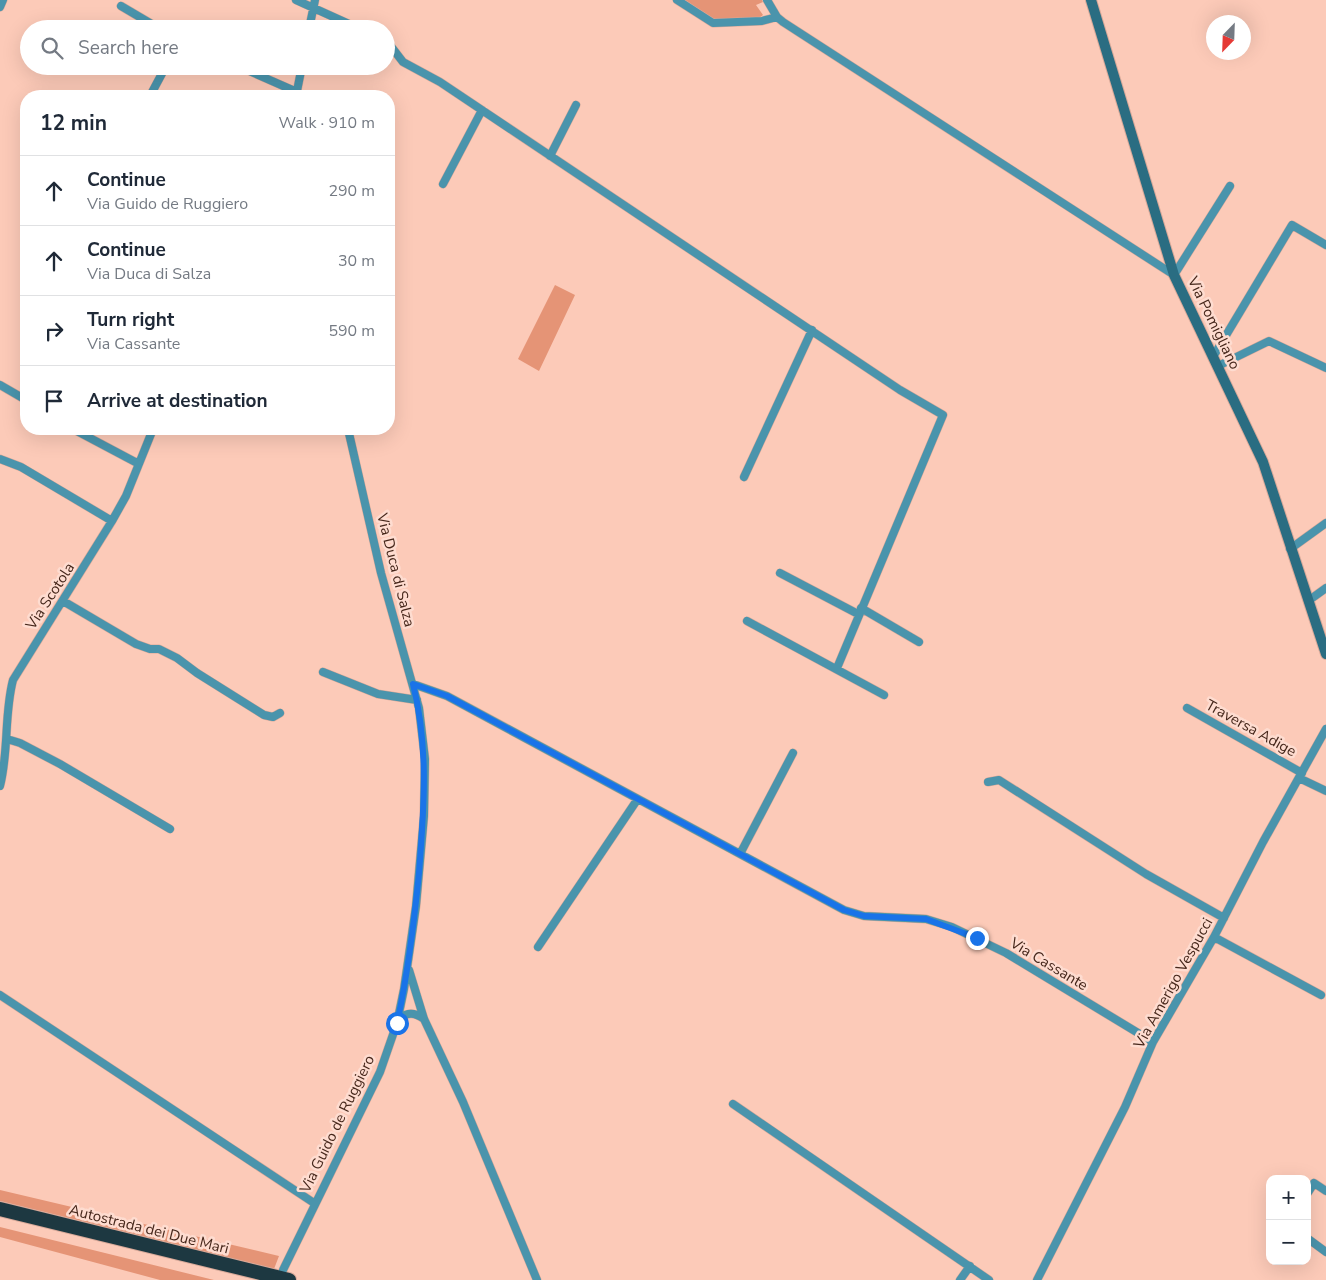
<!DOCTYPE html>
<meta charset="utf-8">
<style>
:root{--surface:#fff;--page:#f2f2f3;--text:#1f2937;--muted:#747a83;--line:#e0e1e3}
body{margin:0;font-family:"Nunito Sans",sans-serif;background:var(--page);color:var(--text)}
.controls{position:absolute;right:15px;bottom:15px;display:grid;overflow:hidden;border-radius:10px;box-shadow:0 5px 20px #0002}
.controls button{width:45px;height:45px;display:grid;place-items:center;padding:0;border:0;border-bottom:1px solid var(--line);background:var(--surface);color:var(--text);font:25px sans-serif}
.compass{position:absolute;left:1206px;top:15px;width:45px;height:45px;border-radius:50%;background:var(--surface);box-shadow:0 5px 20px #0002;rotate:203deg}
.stop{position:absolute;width:15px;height:15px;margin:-11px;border:4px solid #1a73e8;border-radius:50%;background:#fff}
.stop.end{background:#1a73e8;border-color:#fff;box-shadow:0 1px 5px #0008}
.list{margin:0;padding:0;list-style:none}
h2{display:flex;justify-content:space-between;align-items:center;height:65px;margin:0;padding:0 20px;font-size:21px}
h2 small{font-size:16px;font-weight:400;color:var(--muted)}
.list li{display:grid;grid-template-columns:32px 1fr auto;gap:15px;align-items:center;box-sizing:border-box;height:70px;padding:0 20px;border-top:1px solid var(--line)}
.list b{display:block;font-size:19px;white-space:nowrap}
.list p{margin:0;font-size:16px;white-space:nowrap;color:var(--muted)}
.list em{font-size:16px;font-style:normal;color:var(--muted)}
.icon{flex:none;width:28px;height:28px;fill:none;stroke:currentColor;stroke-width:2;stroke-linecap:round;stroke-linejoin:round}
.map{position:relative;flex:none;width:1326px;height:1280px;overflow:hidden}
.search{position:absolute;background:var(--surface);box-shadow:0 5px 20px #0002;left:20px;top:20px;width:375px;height:55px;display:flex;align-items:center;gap:12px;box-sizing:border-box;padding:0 18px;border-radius:28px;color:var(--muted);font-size:19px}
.panel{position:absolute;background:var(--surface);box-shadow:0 5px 20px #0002;left:20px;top:90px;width:375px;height:345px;border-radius:20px}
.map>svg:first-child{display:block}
.green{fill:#e59476}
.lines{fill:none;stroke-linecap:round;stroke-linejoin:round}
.street-casing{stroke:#d8a999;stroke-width:9}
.secondary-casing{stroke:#d8a999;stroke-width:12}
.highway-casing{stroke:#d8a999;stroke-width:16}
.street{stroke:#4a94ac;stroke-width:8}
.secondary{stroke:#2a6d82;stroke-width:10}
.highway{stroke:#1d3841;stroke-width:14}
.route{stroke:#1a73e8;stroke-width:6}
.labels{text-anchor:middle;stroke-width:5;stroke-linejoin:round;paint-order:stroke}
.street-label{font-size:15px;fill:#46271b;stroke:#fedcd0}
</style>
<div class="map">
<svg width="1326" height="1280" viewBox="0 0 1326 1280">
<rect width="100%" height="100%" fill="#fccab8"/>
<!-- green -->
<path class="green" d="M685,0h77l1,2 -7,3 7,10 -4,3 -39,3 -8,-3z
M555,285l20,10 -36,76 -21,-12z
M0,1190l279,66 -5,13 -274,-68z
M0,1227l214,53h-54l-160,-43z"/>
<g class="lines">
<!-- street casing -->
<g class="street-casing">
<path id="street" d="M296,0l64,29
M677,0l36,23 49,-2 15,-4
M767,0l10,17 6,5 391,253 56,-89
M121,6l39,23
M0,7l3,-7
M309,29l6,-29
M386,40l17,22 37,20 460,308 43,25 -106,253
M238,66l59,26
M150,96l16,-30
M296,96l6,-30
M550,156l26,-51
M443,184l39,-74
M1213,357l79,-132 34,20
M1218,366l51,-25 57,27
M0,385l26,15
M73,429l66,35
M0,459l21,8 91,54
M744,477l68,-147
M1290,549l36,-26
M780,573l78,41
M63,601l73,43 14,5h9l18,9 20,15 67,42 9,2 7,-4
M1308,601l18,-13
M861,608l58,34
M747,621l137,74
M323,672l55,22 39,6
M413,684l34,12 397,214 20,6 62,3 26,8 54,26 147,89
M1187,708l115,65
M7,739l13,4 40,21 110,65
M1299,778l27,13
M988,782l11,-2 147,94 78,44
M0,786c9,-35 4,-72 13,-106l99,-159 14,-25 27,-67
M740,854l53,-101
M1214,937l107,58
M538,947l99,-147
M409,970l15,49 39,83 74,178
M0,995l314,208
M398,1019c10,-7 16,-7 26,0
M733,1104l256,176
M1307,1194l7,-11 12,8
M1307,1238l19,14
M283,1270l97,-198 17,-49 7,-34 12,-83 8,-90 1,-57 -6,-51 -38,-135 -33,-144
M960,1280l10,-14
M1037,1280l88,-173 28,-65 61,-105 49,-95 63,-113"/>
</g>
<!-- secondary casing -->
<g class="secondary-casing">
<path id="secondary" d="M1091,0l83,275 89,187 63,192"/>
</g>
<!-- highway casing -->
<g class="highway-casing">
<path id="highway" d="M0,1209l289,71"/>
</g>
<!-- street -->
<use href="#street" class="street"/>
<!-- secondary -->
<use href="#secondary" class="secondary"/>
<!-- highway -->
<use href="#highway" class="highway"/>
</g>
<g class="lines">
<!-- route -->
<path class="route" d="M397,1023c11,-49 17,-100 22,-150 5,-64 10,-126 -6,-189l34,12 397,214 20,6 62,3 51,19"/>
</g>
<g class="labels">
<!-- street labels -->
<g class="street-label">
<text transform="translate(1214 323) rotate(64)" y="5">Via Pomigliano</text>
<text transform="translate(396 570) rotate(76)" y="5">Via Duca di Salza</text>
<text transform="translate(50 596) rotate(-57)" y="5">Via Scotola</text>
<text transform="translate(1251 728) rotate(29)" y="5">Traversa Adige</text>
<text transform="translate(1049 964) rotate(31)" y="5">Via Cassante</text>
<text transform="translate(1173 983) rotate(-61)" y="5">Via Amerigo Vespucci</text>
<text transform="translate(337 1124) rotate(-64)" y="5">Via Guido de Ruggiero</text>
<text transform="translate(149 1229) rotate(14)" y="5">Autostrada dei Due Mari</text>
</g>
</g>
</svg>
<div class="controls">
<button>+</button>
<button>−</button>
</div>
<svg class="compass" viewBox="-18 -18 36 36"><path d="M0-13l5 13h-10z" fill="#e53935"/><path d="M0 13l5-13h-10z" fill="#747a83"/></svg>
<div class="stop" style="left:397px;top:1023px"></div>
<div class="stop end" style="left:977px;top:938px"></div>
<div class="search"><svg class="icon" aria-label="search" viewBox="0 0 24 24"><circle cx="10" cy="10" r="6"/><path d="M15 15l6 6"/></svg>Search here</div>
<section class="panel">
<h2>12 min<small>Walk · 910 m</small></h2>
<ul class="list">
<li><svg class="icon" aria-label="ahead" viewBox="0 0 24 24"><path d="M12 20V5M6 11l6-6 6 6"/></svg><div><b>Continue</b><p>Via Guido de Ruggiero</p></div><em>290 m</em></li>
<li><svg class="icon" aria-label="ahead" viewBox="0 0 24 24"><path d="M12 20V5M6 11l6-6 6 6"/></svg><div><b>Continue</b><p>Via Duca di Salza</p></div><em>30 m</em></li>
<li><svg class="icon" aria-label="right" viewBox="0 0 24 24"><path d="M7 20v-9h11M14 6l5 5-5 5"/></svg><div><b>Turn right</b><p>Via Cassante</p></div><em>590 m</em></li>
<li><svg class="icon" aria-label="arrive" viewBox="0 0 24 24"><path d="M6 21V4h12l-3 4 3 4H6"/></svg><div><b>Arrive at destination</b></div></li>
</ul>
</section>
</div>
